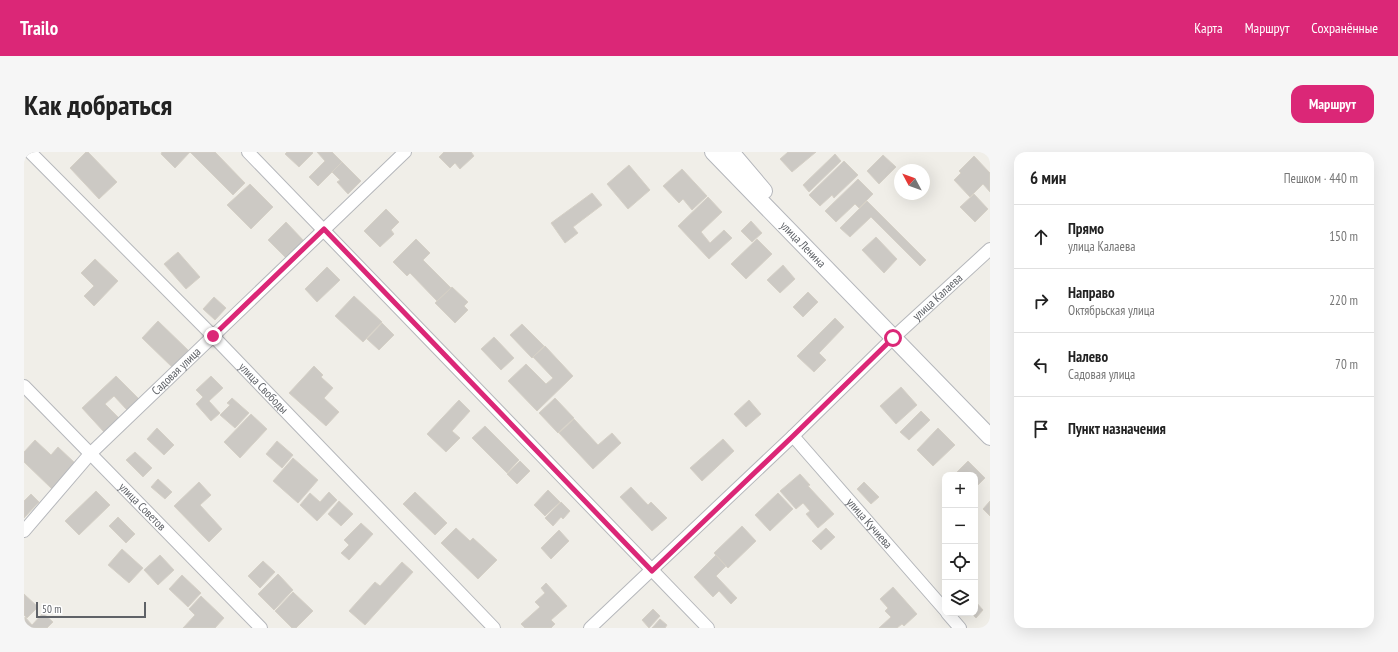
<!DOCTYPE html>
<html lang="ru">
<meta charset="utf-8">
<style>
:root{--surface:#fff;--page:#f6f6f6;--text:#222;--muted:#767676;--line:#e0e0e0;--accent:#db2777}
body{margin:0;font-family:"PT Sans Narrow",sans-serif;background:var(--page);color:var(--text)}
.controls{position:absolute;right:12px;bottom:12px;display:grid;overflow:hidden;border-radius:8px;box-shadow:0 4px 16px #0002}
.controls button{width:36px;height:36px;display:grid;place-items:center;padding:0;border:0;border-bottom:1px solid var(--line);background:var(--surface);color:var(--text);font:20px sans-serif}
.compass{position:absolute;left:870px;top:12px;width:36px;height:36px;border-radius:50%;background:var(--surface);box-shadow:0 4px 16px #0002;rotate:311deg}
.scale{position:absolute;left:12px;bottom:10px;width:110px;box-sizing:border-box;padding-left:4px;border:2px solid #5f6267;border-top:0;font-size:11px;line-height:14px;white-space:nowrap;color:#5f6267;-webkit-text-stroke:3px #fff;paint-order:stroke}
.stop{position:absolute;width:12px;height:12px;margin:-9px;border:3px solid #db2777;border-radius:50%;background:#fff}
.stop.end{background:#db2777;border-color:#fff;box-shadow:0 1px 4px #0008}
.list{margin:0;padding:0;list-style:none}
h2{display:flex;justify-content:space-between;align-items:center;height:52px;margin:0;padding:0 16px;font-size:17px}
h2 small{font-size:13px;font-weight:400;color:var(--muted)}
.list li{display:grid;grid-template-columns:26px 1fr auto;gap:12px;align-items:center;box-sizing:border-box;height:64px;padding:0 16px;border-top:1px solid var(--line)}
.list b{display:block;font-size:15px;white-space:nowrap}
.list p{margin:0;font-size:13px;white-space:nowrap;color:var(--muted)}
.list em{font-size:13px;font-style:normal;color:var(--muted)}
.icon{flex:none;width:22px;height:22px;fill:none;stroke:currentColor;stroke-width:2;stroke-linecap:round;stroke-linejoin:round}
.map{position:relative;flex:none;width:966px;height:476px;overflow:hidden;border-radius:12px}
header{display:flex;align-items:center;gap:24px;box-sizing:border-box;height:56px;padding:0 20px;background:var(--accent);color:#fff}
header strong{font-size:19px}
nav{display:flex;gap:22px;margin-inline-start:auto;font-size:14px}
.intro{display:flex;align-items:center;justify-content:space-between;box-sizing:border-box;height:96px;padding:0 24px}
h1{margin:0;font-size:28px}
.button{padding:10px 18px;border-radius:12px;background:var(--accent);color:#fff;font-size:14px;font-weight:700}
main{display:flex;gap:24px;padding:0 24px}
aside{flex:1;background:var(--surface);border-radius:12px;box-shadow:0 4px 16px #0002}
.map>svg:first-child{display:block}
.building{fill:#ccc9c4;stroke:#d5d0c6}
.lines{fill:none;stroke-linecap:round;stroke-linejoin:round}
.street-casing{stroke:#b5b7bb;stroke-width:14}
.secondary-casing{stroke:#b4b6bb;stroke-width:18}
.street{stroke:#fff;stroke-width:12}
.secondary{stroke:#fff;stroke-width:16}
.route{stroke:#db2777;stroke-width:5}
.labels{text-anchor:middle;stroke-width:3;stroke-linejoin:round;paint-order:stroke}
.street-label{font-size:12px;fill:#5f6267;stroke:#fff}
</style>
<header>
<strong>Trailo</strong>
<nav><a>Карта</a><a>Маршрут</a><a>Сохранённые</a></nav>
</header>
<div class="intro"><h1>Как добраться</h1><a class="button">Маршрут</a></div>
<main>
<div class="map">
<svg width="966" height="476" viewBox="0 0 966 476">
<rect width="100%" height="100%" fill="#f0eee8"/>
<!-- building -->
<path class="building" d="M62,0h2l29,30 -18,17 -29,-31z
M138,0h53l30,31 -12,12 -43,-43 -15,16 -14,-14z
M263,0h25l1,1 -14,14 -14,-13z
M293,0h15l10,10 -24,24 -9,-9 16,-16z
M420,0h27l3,4 -14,13 -5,-6 -5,5 -11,-11z
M764,0h28l-24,20 -12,-13z
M811,2l6,7 -32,31 -6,-7z
M859,3l13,12 -17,17 -12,-13z
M950,4l16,17v19l-7,-8 -13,13 -16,-17 7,-7 -2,-2z
M820,9l14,14 -24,23 -2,-3 -12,11 -11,-11z
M318,10l19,19 -13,13 -11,-12 3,-2 -8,-8z
M605,13l21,25 -22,19 -21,-25z
M658,17l25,27 -15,14 -9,-11 -4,4 -16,-17z
M834,27l15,15 -14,14 -4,-4 -19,18 -11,-11z
M226,32l23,23 -22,22 -24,-24z
M568,41l10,12 -29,22 5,6 -13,10 -14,-20z
M950,42l14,15 -13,13 -15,-15z
M684,45l14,15 -21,20 9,11 14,-13 8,8 -23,21 -31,-33z
M843,49l59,59 -6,6 -49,-49 -21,20 -10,-9z
M362,57l13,13 -8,8 3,4 -14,13 -16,-16z
M727,69l11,12 -10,9 -11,-11z
M262,70l18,19 -18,17 -18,-18z
M852,85l21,22 -13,14 -22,-23z
M392,87l14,14 -7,7 28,28 -14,13 -27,-28 -3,3 -14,-14z
M733,87l15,15 -26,25 -15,-15z
M154,100l22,25 -14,12 -22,-25z
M71,107l23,22 -24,25 -10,-10 10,-10 -13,-13z
M759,113l12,14 -15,14 -13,-13z
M303,115l13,13 -23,22 -12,-13z
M428,135l16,15 -4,4 4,4 -13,13 -20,-20z
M784,140l10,10 -15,15 -10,-10z
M330,144l28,26 -19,20 -28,-26z
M190,145l12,11 -11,12 -12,-11z
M811,166l9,9 -25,26 7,7 -12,12 -17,-16z
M134,169l32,31 -16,17 -32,-31z
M358,171l12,12 -15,15 -12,-11z
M498,172l22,22 -12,12 -22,-23z
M470,185l20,21 -13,12 -20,-21z
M521,194l28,30 -36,35 -29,-30 18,-17 20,20 7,-6 -20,-21z
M290,214l9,9 -2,2 12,11 -9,10 15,14 -13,14 -37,-33z
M92,224l23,23 -12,11 -13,-14 -9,8 14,14 -15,14 -22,-24z
M187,224l12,12 -14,13 11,12 -9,8 -15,-17 7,-7 -7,-7z
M877,235l16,18 -21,19 -16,-18z
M208,246l17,15 -14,15 -15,-13 10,-10 -3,-2z
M531,246l19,20 -16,15 -19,-20z
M435,248l11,11 -18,20 8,7 -14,14 -19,-18z
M725,248l12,14 -15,13 -12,-13z
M897,259l9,9 -21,20 -9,-8z
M227,262l16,15 -27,29 -16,-16z
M550,267l24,26 14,-12 9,10 -28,26 -34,-36z
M461,274l34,34 -12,13 -35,-35z
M133,276l17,17 -10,10 -17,-16z
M914,276l17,17 -22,21 -16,-16z
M699,287l11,12 -32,30 -12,-13z
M11,288l16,15 7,-8 18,17 -24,25 -28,-27v-10z
M253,289l16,14 -11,13 -16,-14z
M111,300l17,16 -9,9 -17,-17z
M269,306l25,22 -20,23 -25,-22z
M496,309l10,10 -13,13 -10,-10z
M944,309l17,17 -10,10v-13h-21z
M776,322l10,11 -2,1 26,28 -16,14 -12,-14 4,-3 -7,-8 -7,6 -16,-18z
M134,327l14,13 -7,7 -14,-12z
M175,330l12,13 -11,10 22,24 -13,13 -35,-36z
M840,330l15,15 -8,7 -14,-15z
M607,335l17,18 3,-3 16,16 -15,13 -32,-34z
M524,338l12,12 -15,14 -11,-11z
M72,339l14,14 -31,30 -14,-14z
M305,340l8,8 -20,21 -17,-16 10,-12 10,9z
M391,340l32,31 -12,12 -32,-31z
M754,341l15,16 -23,22 -15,-16z
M7,342l8,8 -15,16v-17z
M315,349l14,13 -12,12 -13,-12z
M966,349v15l-7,-7z
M537,350l9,9 -7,8 -2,-2 -8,9 -8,-8z
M94,365l17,17 -9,9 -17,-17z
M337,371l12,11 -24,26 -8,-7 8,-8 -5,-5z
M718,374l14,15 -28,27 -14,-15z
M432,376l14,13 3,-3 24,22 -19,19 -37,-36z
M802,376l9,9 -14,13 -9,-9z
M535,378l10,11 -18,18 -10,-11z
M98,397l21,19 -14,15 -21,-18z
M136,403l14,15 -16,15 -14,-15z
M692,403l10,11 -10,10 21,22 -6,6 -12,-13 -6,6 -19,-20z
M239,409l12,11 -15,16 -12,-12z
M378,410l11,10 -48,53 -16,-14 26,-29 5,4z
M254,422l15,16 -19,20 -16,-16z
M158,423l19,18 -13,14 -19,-18z
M522,431l21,23 -16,14 4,4 -4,4h-26l-4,-4 19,-17 -5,-5 10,-9 -4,-5z
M869,435l24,27 -13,12 -2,-2 -5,4h-18l12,-11 -6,-6 3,-3 -8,-9z
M269,440l20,19 -17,17h-4l-17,-17z
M0,442l14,13 -11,11 -3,-3z
M177,444l23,22 -9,10h-32l12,-13 -6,-6z
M951,449l8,9 -7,8 -5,-5h4z
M629,457l7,7 -11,12 -7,-8z
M19,461l10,9 -6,6h-23l1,-11 7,8z
M636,467l7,6 -2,3h-13z"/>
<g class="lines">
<!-- street casing -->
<g class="street-casing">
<g id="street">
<path id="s1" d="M6,0l183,184 281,292"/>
<path d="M224,0l460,476"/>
<path id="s2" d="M0,234l237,242"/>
<path id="s3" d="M769,284l152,174"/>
<path id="s4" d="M0,379l66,-77 315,-302"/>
<path d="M923,461l13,15"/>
<path id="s5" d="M566,476l203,-192 100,-98 97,-89"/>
</g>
</g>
<!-- secondary casing -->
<g class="secondary-casing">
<g id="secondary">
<path id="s6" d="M689,0l277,285"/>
<path d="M707,0l33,39"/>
</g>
</g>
<!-- street -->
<use href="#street" class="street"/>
<!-- secondary -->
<use href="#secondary" class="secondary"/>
</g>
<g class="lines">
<!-- route -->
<path class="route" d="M189,184l111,-107 328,342 141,-135 100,-98"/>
</g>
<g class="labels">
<!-- street labels -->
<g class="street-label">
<text dy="4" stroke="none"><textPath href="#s6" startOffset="129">улица Ленина</textPath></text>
<text dy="4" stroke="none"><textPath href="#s5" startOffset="480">улица Калаева</textPath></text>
<text dy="4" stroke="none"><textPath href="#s4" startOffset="221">Садовая улица</textPath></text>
<text dy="4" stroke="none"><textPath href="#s1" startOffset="332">улица Свободы</textPath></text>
<text dy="4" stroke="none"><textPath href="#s2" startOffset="169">улица Советов</textPath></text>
<text dy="4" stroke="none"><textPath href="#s3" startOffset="116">улица Кучиева</textPath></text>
</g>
</g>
</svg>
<div class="controls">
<button>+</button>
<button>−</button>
<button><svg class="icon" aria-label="locate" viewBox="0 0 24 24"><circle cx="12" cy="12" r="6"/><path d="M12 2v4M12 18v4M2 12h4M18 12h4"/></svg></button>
<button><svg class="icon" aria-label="layers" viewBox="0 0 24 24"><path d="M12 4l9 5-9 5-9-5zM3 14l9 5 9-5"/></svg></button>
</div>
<svg class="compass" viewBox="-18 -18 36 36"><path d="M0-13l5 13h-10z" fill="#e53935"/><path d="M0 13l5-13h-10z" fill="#767676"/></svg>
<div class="scale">50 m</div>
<div class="stop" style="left:869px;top:186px"></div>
<div class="stop end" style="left:189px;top:184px"></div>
</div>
<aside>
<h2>6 мин<small>Пешком · 440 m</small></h2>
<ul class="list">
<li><svg class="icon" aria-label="ahead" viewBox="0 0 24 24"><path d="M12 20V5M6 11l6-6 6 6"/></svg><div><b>Прямо</b><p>улица Калаева</p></div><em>150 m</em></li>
<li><svg class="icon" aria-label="right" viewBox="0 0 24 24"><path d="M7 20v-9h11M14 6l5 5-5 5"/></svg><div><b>Направо</b><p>Октябрьская улица</p></div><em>220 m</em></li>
<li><svg class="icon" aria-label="left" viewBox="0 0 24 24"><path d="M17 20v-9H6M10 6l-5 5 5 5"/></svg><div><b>Налево</b><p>Садовая улица</p></div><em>70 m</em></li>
<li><svg class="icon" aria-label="arrive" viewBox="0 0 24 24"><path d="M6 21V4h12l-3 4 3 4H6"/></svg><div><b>Пункт назначения</b></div></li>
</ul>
</aside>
</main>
